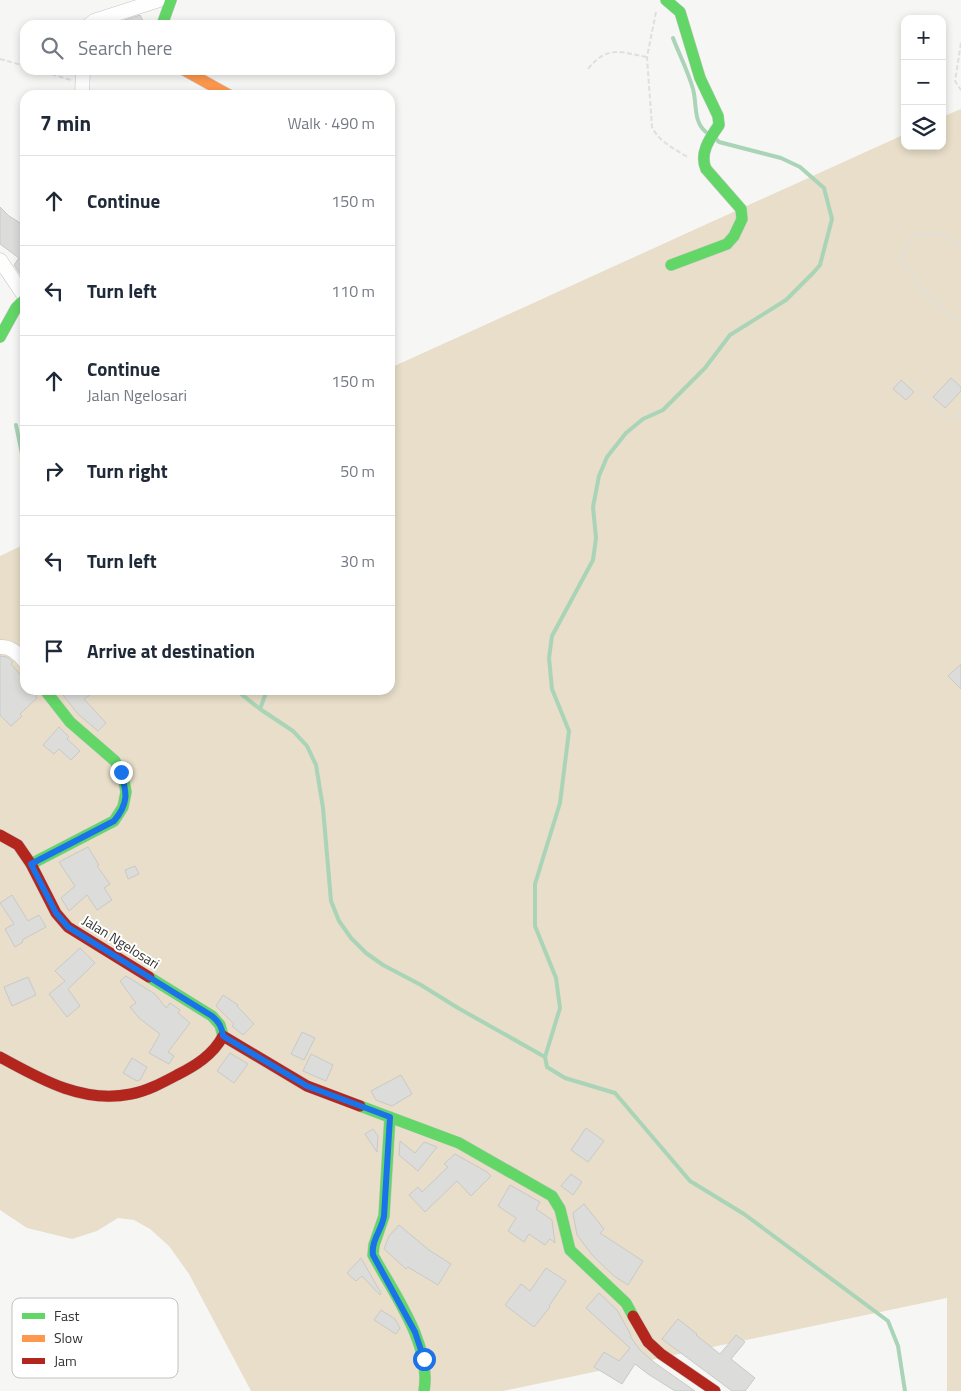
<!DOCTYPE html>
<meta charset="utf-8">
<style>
:root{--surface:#fff;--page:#f6f6f7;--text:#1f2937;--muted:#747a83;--line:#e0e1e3}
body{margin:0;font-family:"Titillium Web",sans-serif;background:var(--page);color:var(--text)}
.controls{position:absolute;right:15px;top:15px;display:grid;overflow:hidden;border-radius:10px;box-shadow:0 2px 8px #0003}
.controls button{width:45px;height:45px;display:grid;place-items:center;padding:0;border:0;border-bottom:1px solid var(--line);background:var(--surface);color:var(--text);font:25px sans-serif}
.stop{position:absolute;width:15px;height:15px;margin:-11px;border:4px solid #1a73e8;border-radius:50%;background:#fff}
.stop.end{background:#1a73e8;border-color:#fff;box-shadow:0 1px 5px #0008}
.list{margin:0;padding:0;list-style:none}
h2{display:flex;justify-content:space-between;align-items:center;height:65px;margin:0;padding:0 20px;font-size:21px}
h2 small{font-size:16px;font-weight:400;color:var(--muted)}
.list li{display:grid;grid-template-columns:32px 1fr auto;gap:15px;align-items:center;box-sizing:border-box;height:90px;padding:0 20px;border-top:1px solid var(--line)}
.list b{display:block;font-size:19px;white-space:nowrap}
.list p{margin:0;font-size:16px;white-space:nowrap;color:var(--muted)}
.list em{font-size:16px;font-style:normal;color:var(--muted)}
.icon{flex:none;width:28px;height:28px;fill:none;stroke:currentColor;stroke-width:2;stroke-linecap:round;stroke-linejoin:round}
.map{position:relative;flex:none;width:961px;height:1391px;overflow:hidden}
.search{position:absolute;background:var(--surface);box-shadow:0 2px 8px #0003;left:20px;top:20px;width:375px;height:55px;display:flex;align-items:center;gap:12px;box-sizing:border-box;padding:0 18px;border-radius:15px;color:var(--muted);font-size:19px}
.panel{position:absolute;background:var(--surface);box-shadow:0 2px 8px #0003;left:20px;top:90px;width:375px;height:605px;border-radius:15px}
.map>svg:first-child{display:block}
.green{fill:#e8dec9}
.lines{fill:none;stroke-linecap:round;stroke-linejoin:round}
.stream{stroke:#aad4b7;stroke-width:4}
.building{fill:#dcdcda;stroke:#c9c9c7}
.street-casing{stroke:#c6c7c5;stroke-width:15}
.fast-casing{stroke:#c6c7c5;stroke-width:12}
.slow-casing{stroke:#c6c7c5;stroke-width:12}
.jam-casing{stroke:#c6c7c5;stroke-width:12}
.path{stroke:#dfdfde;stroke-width:2;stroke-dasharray:5 2.5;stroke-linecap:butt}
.street{stroke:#fefefe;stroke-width:14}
.fast{stroke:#63d668;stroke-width:11}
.slow{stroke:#ff974d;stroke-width:11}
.jam{stroke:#b3261e;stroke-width:11}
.route{stroke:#1a73e8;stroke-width:6}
.labels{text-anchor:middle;stroke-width:4;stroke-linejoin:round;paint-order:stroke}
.street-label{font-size:14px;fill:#333331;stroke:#fff}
.key{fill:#fff;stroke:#c2c2c1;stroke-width:1}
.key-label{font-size:14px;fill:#333331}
</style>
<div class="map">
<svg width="961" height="1391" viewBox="0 0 961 1391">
<rect width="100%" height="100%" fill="#f6f7f5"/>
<!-- green -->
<path class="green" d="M961,109v1282h-14v-93l-444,93h-252l-62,-117 -20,-28 -19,-17 -16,-9 -16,-2 -21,13 -25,8 -45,-11 -27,-18v-654l25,-12v146h365v-322l515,-234v12h37v-29z"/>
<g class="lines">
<!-- stream -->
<path class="stream" d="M673,38c6,16 15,33 20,51 4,14 0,33 13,43
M716,139l3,3 62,16 19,9 24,21 8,31 -12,46 -7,8 -27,27 -56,35 -25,33 -42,42 -20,9 -17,14 -19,24 -8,19 -6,31 3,31 -3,22 -41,76 -3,22 3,31 17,42 -9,72 -25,81v42l21,52 4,30 -15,49 2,10 18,11 50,15 75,88 54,33 144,107 10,25 7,45
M16,425l9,43
M236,690l24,19 33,22 14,15 9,19 7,43 8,93 8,20 12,17 15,15 17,12 38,20 37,23 87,49
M260,709l7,-19"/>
</g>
<!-- building -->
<path class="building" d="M140,15l3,6 -9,4h-24z
M0,207l9,9 16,10v55l-11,-16 5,-7 -19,-14z
M951,378l10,9v4l-16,17 -12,-11z
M901,380l13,12 -8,8 -13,-11z
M0,656l7,1 6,5 -2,2 14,16v10h9l3,8 -17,16 2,2 -11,10 -11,-11z
M961,664v25l-13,-13z
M59,690h38l-13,9 22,24 -8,8 -20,-17z
M59,727l10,10 -2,2 13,12 -9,9 -12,-11 -5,5 -11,-9z
M88,847l11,18 -2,1 13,18 -6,4 8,12 -15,10 -10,-15 -18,16 -8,-13 14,-12 -16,-24z
M135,866l4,8 -11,5 -3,-9z
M12,895l16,26 11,-6 7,12 -24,13 1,2 -8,5 -10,-18 9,-5 -14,-21z
M80,948l15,15 -27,26 12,17 -13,11 -18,-23 16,-13 -10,-10z
M126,976l29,18 11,14 4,-5 10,7 -2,3 12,10 -22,29 6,4 -5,8 -20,-11 11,-19 -21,-16 -9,-11 6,-4 -16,-22z
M28,977l8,18 -24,11 -8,-19z
M223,995l15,10 -1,1 17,18 -11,11 -11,-9 2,-2 -18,-18z
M302,1032l13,6 -11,22 -13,-6z
M230,1053l18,11 -14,19 -17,-12z
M311,1054l22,11 -7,16 -23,-10z
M132,1058l15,9 -7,13 -3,1 -14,-8z
M401,1075l11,19 -20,12 -16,-6 -5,-9z
M586,1128l18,13 -16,21 -17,-12z
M373,1129l5,7 -1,16 -12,-18z
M400,1141l15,12 9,-11 13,5 -19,24 -19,-16z
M455,1154l32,18 4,4 -20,20 -14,-15 -32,31 -16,-17 9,-8 4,5 26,-25 -4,-3z
M571,1174l11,8 -9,13 -12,-9z
M510,1185l30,17 -4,7 16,11 3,23 -5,-4 -5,6 -16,-11 -5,8 -16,-11 8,-13 -18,-12z
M584,1204l20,25 -4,4 43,28 -15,24 -14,-9 -21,-20 -16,-21 -4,-22z
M399,1225l30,25 22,14 -13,21 -30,-18 -2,2 -22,-20 5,-13z
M361,1258l20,35 -1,2 -18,-19 -6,5 -9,-8z
M546,1268l20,13 -17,25 1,1 -16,20 -29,-22 16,-21 9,7z
M599,1293l18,17 14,25 -1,1 10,14 15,13 40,28h-20l-27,-17 -13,-10 -13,20 -28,-17 10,-15 15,9 11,-13 -44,-40z
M381,1310l14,9 5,9 -4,6 -22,-14z
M678,1319l19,15 -1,1 24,19 16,-19 9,7 -14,17 24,19 -10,13h-13l-70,-52z"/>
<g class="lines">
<!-- street casing -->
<g class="street-casing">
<path id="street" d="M89,25l5,-4 65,-21
M82,95l1,-25
M0,260l25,37
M0,647c11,-1 19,7 25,15"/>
</g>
<!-- fast casing -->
<g class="fast-casing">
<path id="fast" d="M666,0l14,12 20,66 18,38 1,9c-9,13 -20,28 -13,44l35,40 1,10 -8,17 -7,8 -56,21
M162,25l9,-25
M0,337l16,-29 9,-9
M31,864l83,-43 9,-14 3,-15 -3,-16 -8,-15 -45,-39 -25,-32
M149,977l63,39 8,9 3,11
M360,1106l99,37 93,53 8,13 10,41 56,53 7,13
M390,1117l-6,99 -10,29 -1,10c21,39 59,90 51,136"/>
</g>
<!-- slow casing -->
<g class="slow-casing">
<path id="slow" d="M184,70l45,25"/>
</g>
<!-- jam casing -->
<g class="jam-casing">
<path id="jam" d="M0,835l18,10 13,19 25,49 12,14 81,50
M223,1036l84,50 53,20
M0,1057c40,22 83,47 131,37 16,-3 31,-11 46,-19 18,-9 36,-20 46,-39
M633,1316l15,26 13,12 54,37"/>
</g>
<!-- path -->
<path class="path" d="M656,12l-9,45 5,70c7,15 23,22 37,31
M961,43l-6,38 6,9
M0,59l25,7
M588,69c19,-24 32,-17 59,-12
M37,70l34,10
M961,245l-25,-12 -23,2 -13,24 24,33 37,32
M911,381l33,35c7,3 11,0 17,-4"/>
<!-- street -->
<use href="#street" class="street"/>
<!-- fast -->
<use href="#fast" class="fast"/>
<!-- slow -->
<use href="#slow" class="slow"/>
<!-- jam -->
<use href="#jam" class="jam"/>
</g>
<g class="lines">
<!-- route -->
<path class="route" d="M121,772c6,21 8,31 -7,49l-83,43 25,49 12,14 144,89c7,6 10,11 11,20l84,50 83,31 -6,99c-2,14 -13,24 -11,39l42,77 9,27"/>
</g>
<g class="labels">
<!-- street labels -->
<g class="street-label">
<text transform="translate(121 942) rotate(32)" y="5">Jalan Ngelosari</text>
</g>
</g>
<!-- legend -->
<rect x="12" y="1298" width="166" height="80" rx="8" class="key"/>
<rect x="22" y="1313" width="23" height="6" fill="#63d668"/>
<rect x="22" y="1335" width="23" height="7" fill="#ff974d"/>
<rect x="22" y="1358" width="23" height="6" fill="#b3261e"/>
<g class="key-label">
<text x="54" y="1321">Fast</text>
<text x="54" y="1343">Slow</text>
<text x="54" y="1366">Jam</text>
</g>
</svg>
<div class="controls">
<button>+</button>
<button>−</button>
<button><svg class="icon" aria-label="layers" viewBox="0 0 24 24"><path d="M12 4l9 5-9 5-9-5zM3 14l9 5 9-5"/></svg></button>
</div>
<div class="stop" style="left:424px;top:1359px"></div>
<div class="stop end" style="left:121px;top:772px"></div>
<div class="search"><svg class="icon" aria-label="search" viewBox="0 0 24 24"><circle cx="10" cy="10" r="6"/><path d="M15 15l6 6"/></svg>Search here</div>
<section class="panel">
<h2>7 min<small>Walk · 490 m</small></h2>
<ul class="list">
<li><svg class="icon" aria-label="ahead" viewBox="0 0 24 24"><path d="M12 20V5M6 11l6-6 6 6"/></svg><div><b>Continue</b></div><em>150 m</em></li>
<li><svg class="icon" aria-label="left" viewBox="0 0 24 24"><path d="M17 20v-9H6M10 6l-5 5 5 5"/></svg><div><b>Turn left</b></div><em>110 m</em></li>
<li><svg class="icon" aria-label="ahead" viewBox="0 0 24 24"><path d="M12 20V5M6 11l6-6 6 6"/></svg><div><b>Continue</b><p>Jalan Ngelosari</p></div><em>150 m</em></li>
<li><svg class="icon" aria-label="right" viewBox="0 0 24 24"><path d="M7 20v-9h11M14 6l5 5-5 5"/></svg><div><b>Turn right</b></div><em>50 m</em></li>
<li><svg class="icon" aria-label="left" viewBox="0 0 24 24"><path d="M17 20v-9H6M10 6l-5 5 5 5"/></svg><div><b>Turn left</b></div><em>30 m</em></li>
<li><svg class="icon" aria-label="arrive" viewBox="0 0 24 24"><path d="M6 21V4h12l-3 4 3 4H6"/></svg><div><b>Arrive at destination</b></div></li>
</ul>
</section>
</div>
